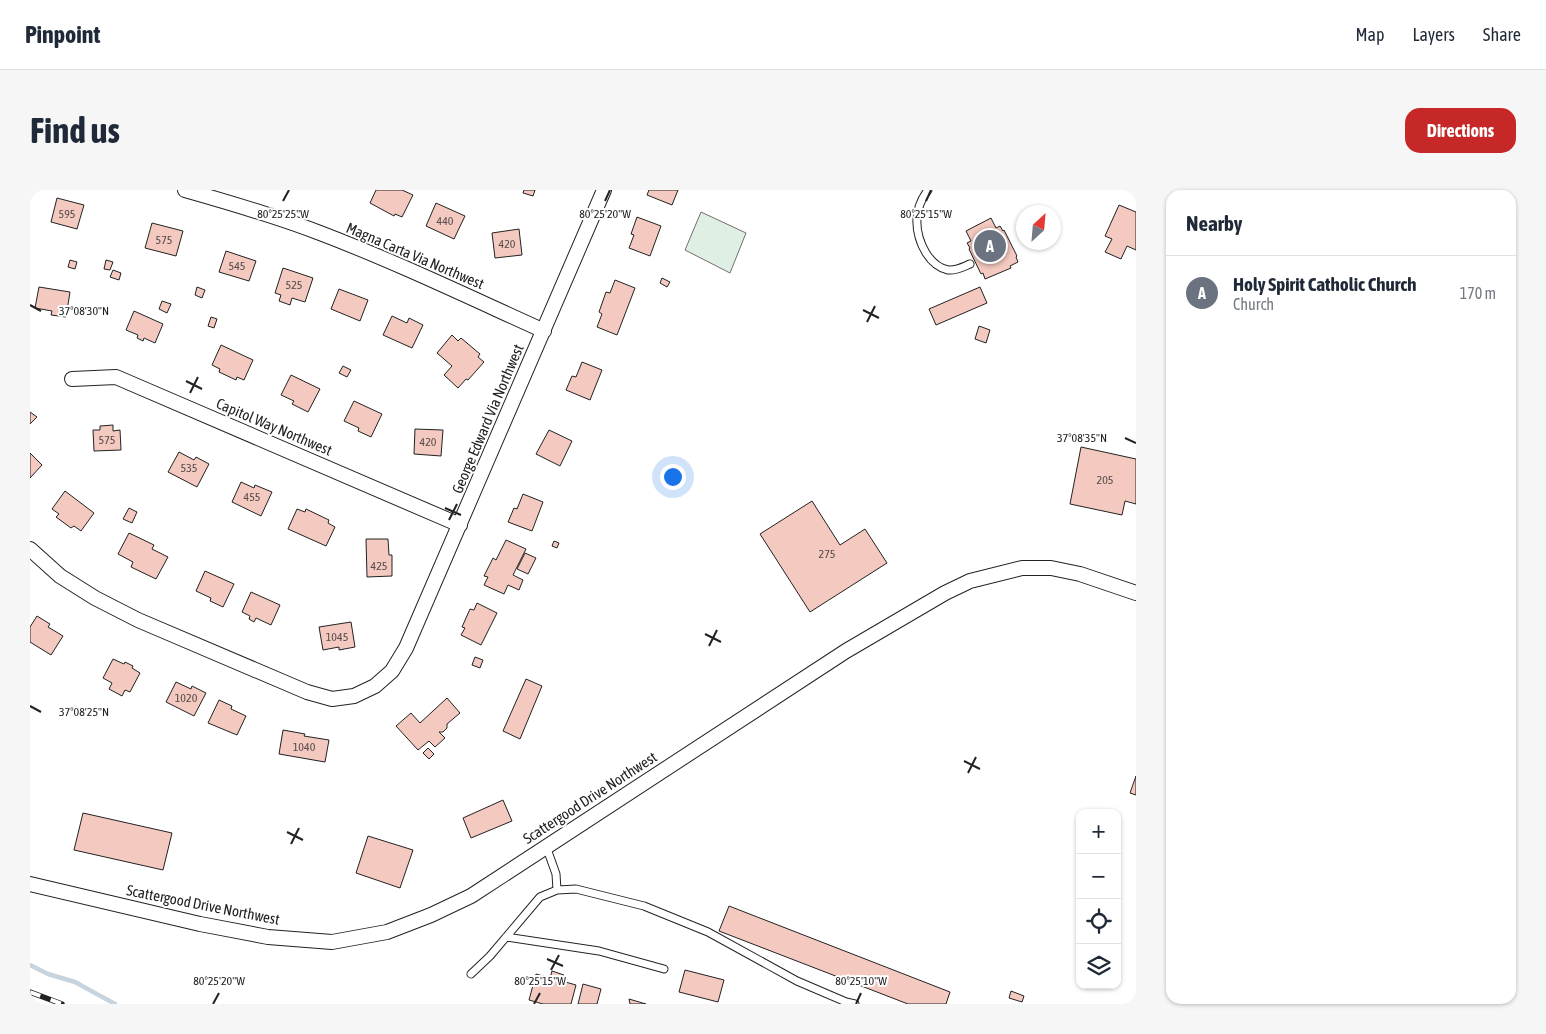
<!DOCTYPE html>
<meta charset="utf-8">
<style>
:root{--surface:#fff;--page:#f6f6f7;--text:#1f2937;--muted:#747a83;--line:#e0e1e3;--accent:#c62828}
body{margin:0;font-family:"Asap Condensed",sans-serif;background:var(--page);color:var(--text)}
.controls{position:absolute;right:15px;bottom:15px;display:grid;overflow:hidden;border-radius:10px;box-shadow:0 1px 4px #0004}
.controls button{width:45px;height:45px;display:grid;place-items:center;padding:0;border:0;border-bottom:1px solid var(--line);background:var(--surface);color:var(--text);font:25px sans-serif}
.compass{position:absolute;left:986px;top:15px;width:45px;height:45px;border-radius:50%;background:var(--surface);box-shadow:0 1px 4px #0004;rotate:26deg}
.you{position:absolute;left:642px;top:286px;width:18px;height:18px;margin:-12px;border:4px solid #fff;border-radius:50%;background:#1a73e8;box-shadow:0 0 0 8px #1a73e833}
.badge{display:grid;place-items:center;width:32px;height:32px;border-radius:50%;background:var(--accent);color:#fff;font-size:16px;font-weight:700}
.pin{position:absolute;translate:-50% -50%;border:2px solid #fff;box-shadow:0 1px 5px #0006}
.list{margin:0;padding:0;list-style:none}
h2{display:flex;justify-content:space-between;align-items:center;height:65px;margin:0;padding:0 20px;font-size:21px}
h2 small{font-size:16px;font-weight:400;color:var(--muted)}
.list li{display:grid;grid-template-columns:32px 1fr auto;gap:15px;align-items:center;box-sizing:border-box;height:75px;padding:0 20px;border-top:1px solid var(--line)}
.list b{display:block;font-size:19px;white-space:nowrap}
.list p{margin:0;font-size:16px;white-space:nowrap;color:var(--muted)}
.list em{font-size:16px;font-style:normal;color:var(--muted)}
.icon{flex:none;width:28px;height:28px;fill:none;stroke:currentColor;stroke-width:2;stroke-linecap:round;stroke-linejoin:round}
.map{position:relative;flex:none;width:1106px;height:814px;overflow:hidden;border-radius:15px}
header{display:flex;align-items:center;gap:30px;box-sizing:border-box;height:70px;padding:0 25px;background:var(--surface);border-bottom:1px solid var(--line)}
header strong{font-size:24px}
nav{display:flex;gap:28px;margin-inline-start:auto;font-size:18px}
.intro{display:flex;align-items:center;justify-content:space-between;box-sizing:border-box;height:120px;padding:0 30px}
h1{margin:0;font-size:35px}
.button{padding:12px 22px;border-radius:15px;background:var(--accent);color:#fff;font-size:18px;font-weight:700}
main{display:flex;gap:30px;padding:0 30px}
aside{flex:1;background:var(--surface);border-radius:15px;box-shadow:0 1px 4px #0004}
.map>svg:first-child{display:block}
.green{fill:#e0efe3;stroke:#6f6f6f}
.lines{fill:none;stroke-linecap:round;stroke-linejoin:round}
.stream{stroke:#c7d3dd;stroke-width:4.5}
.building{fill:#f3c9c0;stroke:#222}
.service-casing{stroke:#222;stroke-width:9}
.minor-casing{stroke:#222;stroke-width:16}
.service{stroke:#fff;stroke-width:7}
.minor{stroke:#fff;stroke-width:14}
.rail-casing{stroke:#222;stroke-width:5.5}
.rail{stroke:#fff;stroke-width:4;stroke-dasharray:11;stroke-linecap:butt}
.ticks{fill:none;stroke:#222;stroke-width:2}
.labels{text-anchor:middle;stroke-width:4;stroke-linejoin:round;paint-order:stroke}
.number-label{font-size:12px;fill:#564c4a}
.street-label{font-size:15px;fill:#222;stroke:#fff}
.ticks-label{font-size:12px;text-anchor:middle;fill:#222;stroke:#fff;stroke-width:4;stroke-linejoin:round;paint-order:stroke}
</style>
<header>
<strong>Pinpoint</strong>
<nav><a>Map</a><a>Layers</a><a>Share</a></nav>
</header>
<div class="intro"><h1>Find us</h1><a class="button">Directions</a></div>
<main>
<div class="map">
<svg width="1106" height="814" viewBox="0 0 1106 814">
<rect width="100%" height="100%" fill="#fff"/>
<!-- green -->
<path class="green" d="M671,22l45,21 -16,40 -45,-23z"/>
<g class="lines">
<!-- stream -->
<path class="stream" d="M0,775l18,9 27,8 40,22"/>
</g>
<!-- building -->
<path class="building" d="M346,0h26l11,5 -11,22 -7,-3 -1,2 -24,-13z
M494,0h11l-2,6 -10,-3z
M619,0h29l-6,15 -25,-10z
M27,8l27,7 -7,24 -26,-7z
M406,13l29,13 -11,23 -28,-13z
M1089,15l17,7v38l-9,-4 -6,13 -16,-7 7,-13 -7,-3z
M607,27l24,9 -11,30 -21,-8 5,-13 -3,-1z
M961,28l5,10 4,-2 3,5 1,-1 13,26 -1,1 2,5 -8,4 1,2 -26,11 -2,-6 -2,1 -12,-25 1,-1 -3,-5 4,-2 -5,-10z
M122,33l31,8 -7,25 -31,-8z
M489,39l3,26 -27,3 -3,-25z
M196,61l30,10 -7,20 -30,-9z
M40,70l7,2 -2,7 -7,-2z
M76,70l7,2 -3,8 -6,-1z
M253,78l30,10 -8,24 -13,-4 -2,7 -11,-4 2,-6 -6,-2z
M83,80l8,3 -2,7 -9,-3z
M632,88l8,4 -3,5 -7,-4z
M585,90l20,8 -18,47 -20,-8 5,-13 -3,-2 7,-20 4,1z
M9,97l31,5 -4,25 -15,-2 1,-4 -17,-3z
M167,97l8,3 -3,8 -7,-3z
M950,97l7,16 -51,22 -7,-16z
M309,99l29,11 -8,21 -29,-12z
M132,111l9,3 -4,9 -8,-4z
M104,121l29,13 -8,19 -11,-5 -1,3 -6,-3 1,-3 -12,-5z
M362,126l15,7 2,-5 14,7 -11,23 -29,-13z
M181,127l6,2 -3,9 -6,-2z
M949,136l11,4 -4,13 -11,-4z
M422,145l6,6 3,-3 19,16 -2,3 6,5 -16,18 -2,-1 -8,9 -14,-13 8,-9 -15,-13z
M191,155l32,15 -9,20 -7,-3 -1,3 -17,-8 1,-3 -8,-4z
M552,172l20,8 -12,30 -24,-10 6,-14 4,1z
M313,176l8,4 -4,7 -8,-4z
M261,185l29,14 -12,23 -16,-8 2,-3 -13,-6z
M324,211l28,13 -11,23 -13,-6 1,-3 -15,-7z
M0,222l7,5 -7,7z
M83,235v6l7,-1 1,20 -27,1 -1,-21h7v-4z
M385,239l28,1 -2,26 -27,-2z
M519,240l23,11 -12,25 -24,-12z
M1051,257l55,12v45l-11,-3 -3,14 -52,-11z
M149,262l15,8 2,-3 13,7 -12,23 -29,-15z
M0,263l12,12 -12,13z
M211,292l13,6 1,-3 17,7 -11,24 -29,-14z
M35,301l29,22 -13,18 -7,-5 -3,2 -15,-11 3,-3 -7,-5z
M493,304l20,8 -11,29 -24,-9 6,-14 3,1z
M782,311l28,44 25,-16 22,34 -77,49 -50,-78z
M99,318l8,4 -5,11 -9,-4z
M267,319l8,3 1,-3 23,11 -1,3 7,4 -9,19 -38,-17z
M99,343l25,12 -2,4 16,8 -12,22 -25,-12 2,-5 -15,-8z
M336,349h22l1,16h3v21l-25,1z
M476,350l20,9 -13,26 10,5 -4,10 -11,-5 -4,9 -20,-9 4,-8 -4,-1 9,-18 3,2z
M524,351l5,2 -2,5 -5,-2z
M495,363l11,5 -8,16 -11,-5z
M175,381l29,13 -11,23 -13,-6 1,-3 -15,-7z
M221,402l29,13 -9,20 -15,-7 -2,4 -5,-3 1,-3 -8,-4z
M447,413l20,10 -16,32 -20,-10 4,-7 -3,-1 8,-18 4,1z
M7,426l13,8 -2,3 15,9 -12,19 -21,-13v-15z
M321,432l4,25 -16,3v-3l-16,3 -4,-23z
M445,467l8,3 -3,8 -8,-3z
M83,469l11,5 1,-2 8,4 -1,2 8,5 -10,19 -5,-2 -3,6 -13,-7 3,-6 -9,-5z
M496,489l16,7 -22,53 -17,-8z
M146,492l15,7 1,-3 14,7 -12,23 -28,-14z
M417,508l13,15 -13,11v4l-4,4h-4l6,6 -10,9 -6,-6 -11,9 -22,-24 15,-13 9,10z
M189,510l13,6 -1,3 15,7 -9,19 -29,-12z
M253,540l22,4 -1,2 25,4 -4,22 -46,-8z
M398,558l6,6 -5,5 -6,-6z
M1106,586v19l-6,-2z
M473,610l9,21 -41,17 -8,-20z
M53,623l89,20 -9,37 -89,-20z
M338,646l45,14 -13,38 -44,-15z
M699,716l221,86 -4,12h-38l-189,-73z
M655,780l39,10 -6,22 -39,-10z
M522,781l12,4 -2,6 14,4 -5,19h-28l-14,-4 7,-26 14,4z
M553,794l18,5 -4,15h-19z
M981,801l13,5 -2,6 -13,-4z
M599,809l17,5h-16z"/>
<g class="lines">
<!-- service casing -->
<g class="service-casing">
<path id="service" d="M898,0c-15,19 -14,43 -2,63 5,8 12,15 22,17 8,1 15,-3 22,-6
M527,700l19,-1 68,17 64,26 89,49 49,21 9,2
M476,747l93,14 65,18
M441,784l19,-18 50,-59 17,-7 -1,-16 -10,-28"/>
</g>
<!-- minor casing -->
<g class="minor-casing">
<path id="minor" d="M155,0c46,13 91,26 135,43 76,29 149,64 224,98
M42,189l44,-2 344,148
M0,359l30,27 35,22 43,22 169,72 25,7 22,-3 21,-10 17,-15 14,-23 198,-458
M0,694l170,40 68,13 64,5 55,-10 44,-17 40,-19 375,-245 99,-58 25,-12 52,-13h29l29,6 56,19"/>
</g>
<!-- service -->
<use href="#service" class="service"/>
<!-- minor -->
<use href="#minor" class="minor"/>
<!-- rail casing -->
<g class="rail-casing">
<path id="rail" d="M0,802l32,12"/>
</g>
<!-- rail -->
<use href="#rail" class="rail"/>
</g>
<!-- ticks -->
<path class="ticks" d="M253,11l6,-11M575,11l5,-11M896,11l5,-11M0,115l11,6M833,120l16,8M837,132l8,-16M156,191l16,8M160,203l8,-16M1095,248l11,5M415,318l16,7M419,330l8,-16M675,444l16,8M679,456l8,-16M0,516l11,6M934,571l16,8M938,583l8,-16M257,642l16,8M261,654l8,-16M517,769l16,7M521,780l8,-15M183,814l6,-11M504,814l6,-11M826,814l5,-11"/>
<g class="labels">
<!-- number labels -->
<g class="number-label">
<text x="37" y="28">595</text>
<text x="415" y="35">440</text>
<text x="134" y="54">575</text>
<text x="477" y="58">420</text>
<text x="207" y="80">545</text>
<text x="264" y="99">525</text>
<text x="77" y="254">575</text>
<text x="398" y="256">420</text>
<text x="159" y="282">535</text>
<text x="1075" y="294">205</text>
<text x="222" y="311">455</text>
<text x="797" y="368">275</text>
<text x="349" y="380">425</text>
<text x="307" y="451">1045</text>
<text x="156" y="512">1020</text>
<text x="274" y="561">1040</text>
</g>
<!-- street labels -->
<g class="street-label">
<text transform="translate(385 66) rotate(23)" y="5">Magna Carta Via Northwest</text>
<text transform="translate(458 229) rotate(-67)" y="5">George Edward Via Northwest</text>
<text transform="translate(244 237) rotate(23)" y="5">Capitol Way Northwest</text>
<text transform="translate(560 608) rotate(-33)" y="5">Scattergood Drive Northwest</text>
<text transform="translate(173 715) rotate(11)" y="5">Scattergood Drive Northwest</text>
</g>
</g>
<g class="ticks-label">
<text x="253" y="28">80°25'25"W</text>
<text x="575" y="28">80°25'20"W</text>
<text x="896" y="28">80°25'15"W</text>
<text x="54" y="125">37°08'30"N</text>
<text x="1052" y="252">37°08'35"N</text>
<text x="54" y="526">37°08'25"N</text>
<text x="189" y="795">80°25'20"W</text>
<text x="510" y="795">80°25'15"W</text>
<text x="831" y="795">80°25'10"W</text>
</g>
</svg>
<div class="controls">
<button>+</button>
<button>−</button>
<button><svg class="icon" aria-label="locate" viewBox="0 0 24 24"><circle cx="12" cy="12" r="6"/><path d="M12 2v4M12 18v4M2 12h4M18 12h4"/></svg></button>
<button><svg class="icon" aria-label="layers" viewBox="0 0 24 24"><path d="M12 4l9 5-9 5-9-5zM3 14l9 5 9-5"/></svg></button>
</div>
<svg class="compass" viewBox="-18 -18 36 36"><path d="M0-13l5 13h-10z" fill="#e53935"/><path d="M0 13l5-13h-10z" fill="#747a83"/></svg>
<div class="you"></div>
<div class="pin badge" style="left:960px;top:56px;background:#6b7280">A</div>
</div>
<aside>
<h2>Nearby<small></small></h2>
<ul class="list">
<li><span class="badge" style="background:#6b7280">A</span><div><b>Holy Spirit Catholic Church</b><p>Church</p></div><em>170 m</em></li>
</ul>
</aside>
</main>
